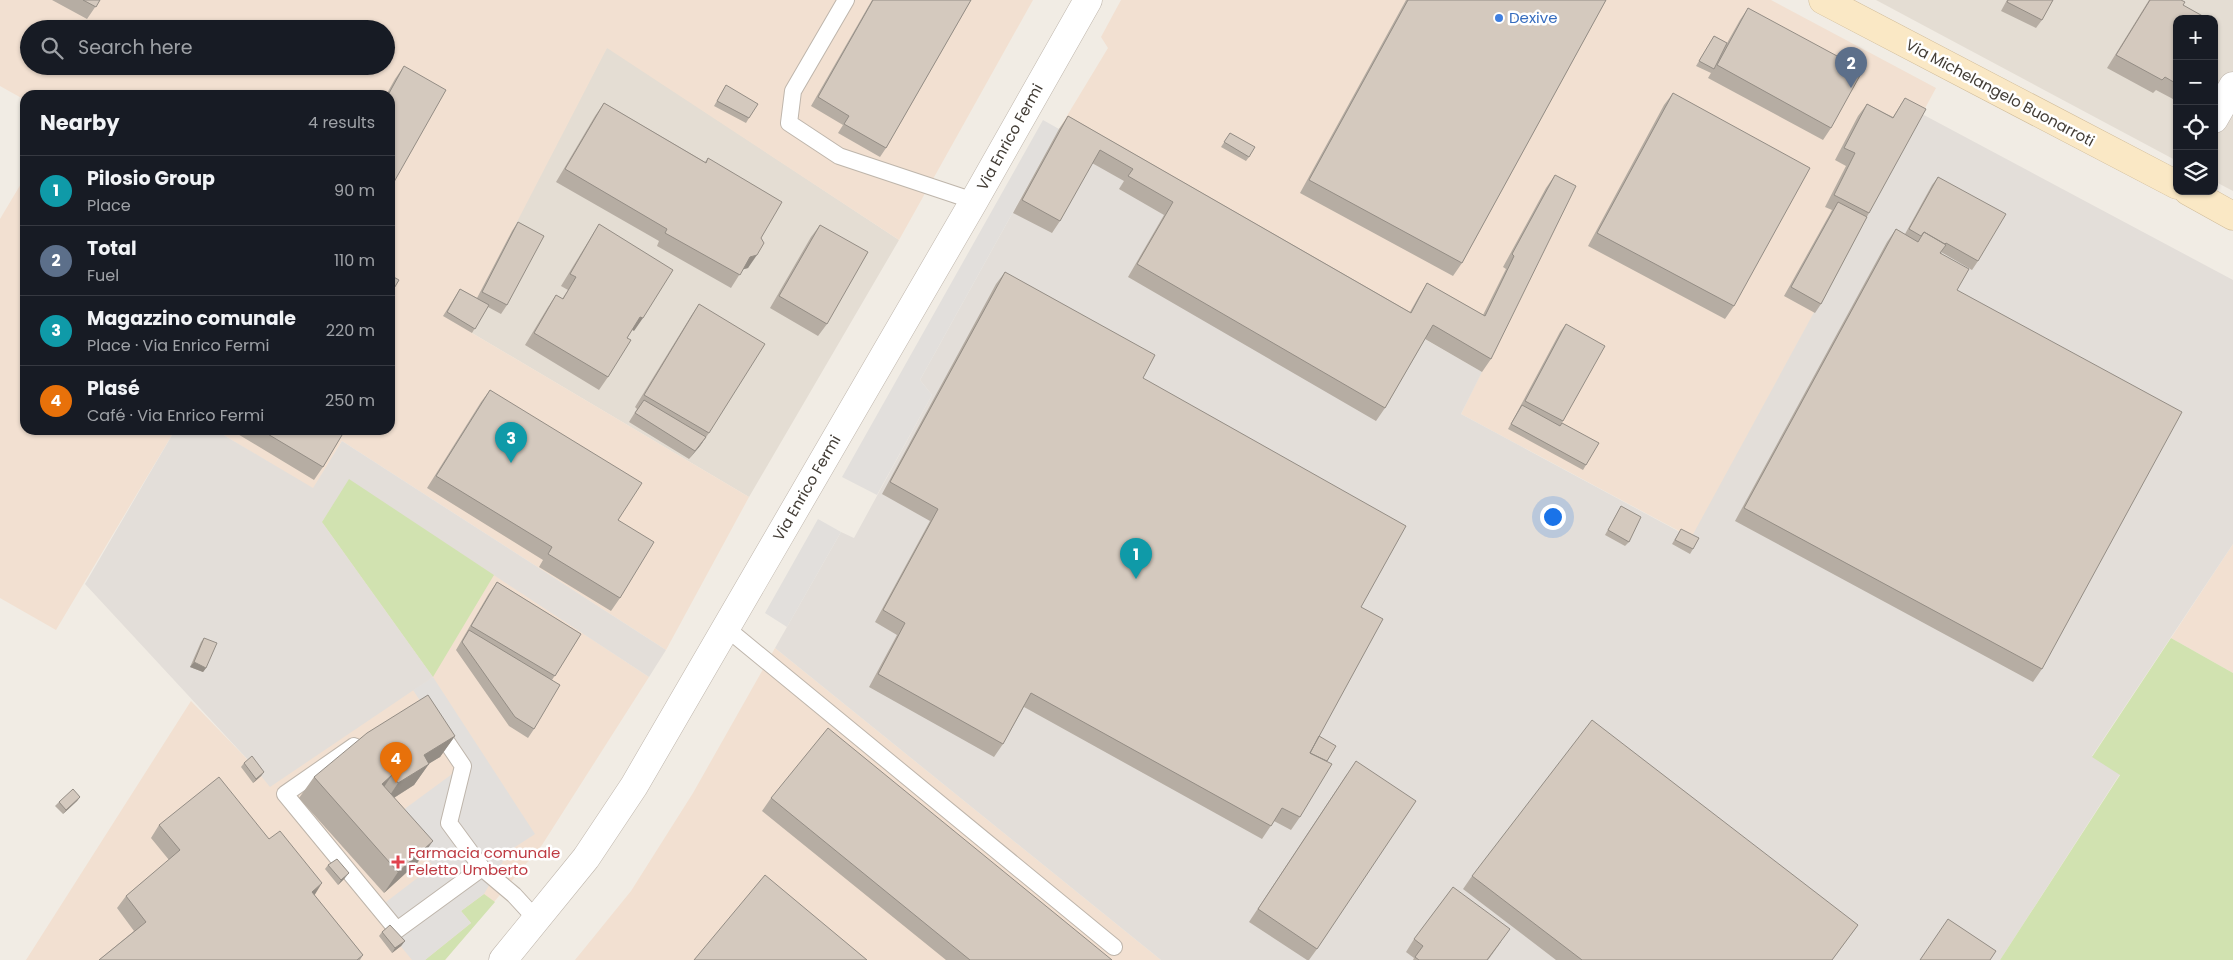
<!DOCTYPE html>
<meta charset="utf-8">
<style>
:root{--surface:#171b24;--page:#20242c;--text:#f1f3f6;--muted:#9ea1a6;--line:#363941;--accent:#1a73e8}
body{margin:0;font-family:Poppins,sans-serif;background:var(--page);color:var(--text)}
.controls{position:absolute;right:15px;top:15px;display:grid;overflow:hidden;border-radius:10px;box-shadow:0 1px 4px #0004}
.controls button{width:45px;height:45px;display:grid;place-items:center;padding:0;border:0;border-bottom:1px solid var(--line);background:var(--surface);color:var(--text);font:25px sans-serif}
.you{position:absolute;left:1552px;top:516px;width:18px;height:18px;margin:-12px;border:4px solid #fff;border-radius:50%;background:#1a73e8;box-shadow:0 0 0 8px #1a73e833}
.badge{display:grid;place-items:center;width:32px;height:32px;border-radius:50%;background:var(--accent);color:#fff;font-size:16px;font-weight:700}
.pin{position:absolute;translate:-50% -41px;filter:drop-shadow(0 1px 2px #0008)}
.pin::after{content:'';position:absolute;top:26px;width:18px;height:15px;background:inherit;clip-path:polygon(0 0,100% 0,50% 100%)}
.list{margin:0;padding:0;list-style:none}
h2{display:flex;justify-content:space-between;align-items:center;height:65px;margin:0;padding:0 20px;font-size:21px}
h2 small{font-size:16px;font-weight:400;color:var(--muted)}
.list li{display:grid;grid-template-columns:32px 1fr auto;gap:15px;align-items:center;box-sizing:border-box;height:70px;padding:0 20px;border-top:1px solid var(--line)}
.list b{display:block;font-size:19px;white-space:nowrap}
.list p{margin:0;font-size:16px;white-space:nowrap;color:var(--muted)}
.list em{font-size:16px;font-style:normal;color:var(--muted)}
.icon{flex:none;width:28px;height:28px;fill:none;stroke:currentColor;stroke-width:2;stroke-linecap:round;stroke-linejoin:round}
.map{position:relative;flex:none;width:2233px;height:960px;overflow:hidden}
.search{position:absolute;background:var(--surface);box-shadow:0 1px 4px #0004;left:20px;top:20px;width:375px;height:55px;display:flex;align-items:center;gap:12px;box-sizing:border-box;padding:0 18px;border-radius:28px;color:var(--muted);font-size:19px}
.panel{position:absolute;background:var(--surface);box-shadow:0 1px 4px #0004;left:20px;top:90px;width:375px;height:345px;border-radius:15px}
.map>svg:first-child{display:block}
.residential{fill:#e4ddd3}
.commercial{fill:#f2e0d1;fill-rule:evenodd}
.industrial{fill:#e3ded9}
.green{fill:#d1e2b0}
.parking{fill:#e2dfdc}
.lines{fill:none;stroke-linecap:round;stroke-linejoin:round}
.lane-casing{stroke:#beb5ab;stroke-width:18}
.street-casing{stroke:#beb5ab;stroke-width:29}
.secondary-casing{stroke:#d0bc9a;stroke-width:29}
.lane{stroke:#fff;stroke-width:16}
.street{stroke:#fff;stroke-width:28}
.secondary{stroke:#fae8c5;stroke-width:28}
.wall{fill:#b6ada3}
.shaded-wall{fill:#948d85}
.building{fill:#d4c9be;stroke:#948d85}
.shop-dot{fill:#3f7fe0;stroke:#fff;stroke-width:2}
.health-dot{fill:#e0444e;stroke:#fff;stroke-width:2}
.labels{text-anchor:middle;stroke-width:5;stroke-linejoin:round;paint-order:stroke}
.shop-label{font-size:15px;fill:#366cbe;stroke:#fff;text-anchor:start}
.street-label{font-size:15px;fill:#423c35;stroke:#fff}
.health-label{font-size:15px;fill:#be3a42;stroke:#fff;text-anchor:start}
</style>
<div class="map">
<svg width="2233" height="960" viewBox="0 0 2233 960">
<rect width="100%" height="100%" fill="#f1ece4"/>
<!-- residential -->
<path class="residential" d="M1876,0h357v191l-19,-10v-162h-37v142z
M607,47l292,193 -150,257 -277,-164 2,-30z"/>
<!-- commercial -->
<path class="commercial" d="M0,0h1033l-134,240 -292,-192 -132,255 11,7 -14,23 277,164 -83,153 -324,-209 -29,48 -98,-59h175v-335h-365v5l-25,-14zM29,29h357v37h-357z
M1121,0h650l165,88 -244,450 -231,-124 21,-43 -423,-242 49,-81 -7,-11z
M25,177v253h150l-119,200 -56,-32v-379z
M349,479l300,198 -107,168 -97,115h-419l165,-259 58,60 184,-84 -111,-155z
M2233,544v129l-62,-35z
M775,648l386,312h-586l56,-69 62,-98z"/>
<!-- industrial -->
<path class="industrial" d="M1922,114l311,166v264l-141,212 28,18 -120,186h-839l-386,-312 66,-116 13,6 78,-143 -12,-15 139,-251 423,243 -21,42 230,124z
M175,430h40l98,58 29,-47 324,209 -17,27 -300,-197 -27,42 111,155 -163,110 -21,-26 -164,-177z"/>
<!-- green -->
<path class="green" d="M349,479l145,96 -61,102 -111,-155z
M2171,638l62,35v287h-233l120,-185 -28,-18z
M484,894l11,8 -50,58h-20l46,-37 -10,-12z"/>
<!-- parking -->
<path class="parking" d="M1043,120l16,9 -139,251 12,15 -55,100 -35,-18z
M818,519l23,13 -54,95 -22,-14z
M433,677l102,157 -26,17 -25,43 -23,17 10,12 -46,37h-13l-39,-48 60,-46 -38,-50 68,-50 -50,-76z"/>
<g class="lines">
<!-- lane casing -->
<g class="lane-casing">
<path id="lane" d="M846,0l-53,91 -4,32 50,33 135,45
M725,627l389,320
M436,726l27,40 -14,57 33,45 32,27 23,25
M354,746l-69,48 112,136 85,-62"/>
</g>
<!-- street casing -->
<g class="street-casing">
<path id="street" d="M2214,119l19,-33
M503,960l83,-102 48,-72 340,-585 114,-201"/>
</g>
<!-- secondary casing -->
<g class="secondary-casing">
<path id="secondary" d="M1823,0l354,185
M2188,191l45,25"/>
</g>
<!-- lane -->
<use href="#lane" class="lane"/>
<!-- street -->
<use href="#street" class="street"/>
<!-- secondary -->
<use href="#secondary" class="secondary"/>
</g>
<!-- wall -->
<path class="wall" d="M52,0h48l-13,19z
M872,0h99l-85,148 -6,9 -42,-24 5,-8 -32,-19z
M1406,0h200l-144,263 -9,13 -153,-83z
M2007,0h46l-11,20 -6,8 -35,-17z
M2149,0h32l-4,19v75l-4,5 -17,-9 -3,3 -46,-25z
M1748,8l83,120 -8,12 -115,-62 3,-5 -15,-7 18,-30 13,7 13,-23z
M404,66l-14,29h-4l9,-16z
M726,85l23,33 -3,5 -32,-17z
M1673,93l61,213 -9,13 -137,-73 76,-141z
M1905,98l-36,115 -48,91 -6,9 -31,-17 48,-86 -7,-3 21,-41 -11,-6 23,-44 9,-12 26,13z
M604,103l101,59 3,-4 53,80 -13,30 -5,1 -12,19 -74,-42 2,-5 -103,-59 39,-66z
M1068,116l342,196 9,-16 8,-13 56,32 23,-46 -3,-2 43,-79 9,-13 -64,184 -9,13 -57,-33 -40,69 -9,13 -248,-144 36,-62 -45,-26 5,-8 -32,-18 -32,58 -8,12 -39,-20 46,-84z
M1230,133l19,24 -3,4 -25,-14z
M1938,177l40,84 -6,9 -31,-18 16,38 85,379 -9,13 -298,-161 152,-279 9,-13 9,5 27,-49z
M518,222l-11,83 -6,9 -13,-7 -16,26 -29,-17 17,-27 17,9 35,-67z
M599,224l35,107 -2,-1 -5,8 -19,39 -9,13 -74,-45 23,-38 8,-12 6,4 6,-9 -7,-4 30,-49z
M820,225l7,99 -9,12 -48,-28 41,-71z
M1005,272l138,106 218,229 -42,129 8,25 -27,56 -9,13 -17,-9 -12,18 -238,-132 -21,37 -9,13 -125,-70 28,-52 -22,-13 55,-101 -48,-27 114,-210z
M699,304l10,129 -9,13 -11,13 -60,-37 8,-13 -2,-2 56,-91z
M1566,324l-3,97 -1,2 24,42 -3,5 -75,-41 52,-97z
M490,390l128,130 2,78 -9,13 -72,-44 4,-7 -116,-72 54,-86z
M231,430h114l-22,37 -9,13z
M1621,506l8,36 -4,4 -20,-11z
M1681,529l12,20 -3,5 -18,-10z
M497,582l84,52 -29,46 -18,49 -6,9 -19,-12 -53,-76 32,-55z
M204,638l2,30 -3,4 -13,-5 11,-25z
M455,736l-15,21 -11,6 -15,22 -20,13 24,64 -34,31 -85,-95 15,-21z
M244,763l20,9 -3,4 -8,7 -12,-16z
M1347,774l-30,175 -8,11h-2l-58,-38z
M80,797l-3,4 -14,13 -8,-8 4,-4z
M771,798l341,162h-166l-184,-149z
M159,825l155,70 49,60 -3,5h-261l35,-29 -17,-23 9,-12 43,-36 -18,-22z
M328,865l17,13 -7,7 -13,-16z
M1472,876l386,49 -26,35h-276l-93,-71z
M382,932l23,9 -4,5 -9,7 -13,-17z
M1414,939l87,3 -13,18h-75l1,-2 -8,-6z"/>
<!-- shaded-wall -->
<path class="shaded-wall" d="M757,255l-9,13 -7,2 9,-13z
M640,317l3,1 -9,13 -2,-2z
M706,437l-6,9 -11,13 6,-8z
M194,662l12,6 -3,4 -13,-5z
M455,736l-15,21 -31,19 15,-21z
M429,764l-15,21 -30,19 14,-21z
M264,772l-3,4 -8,7 3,-4z
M392,775l-14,21 4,-12z
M80,797l-3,4 -14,13 3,-4z
M433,841l-15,21 -34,31 14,-21z
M349,873l-4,5 -7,7 3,-5z
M322,883l-8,13 -2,-4z
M405,941l-4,5 -9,7 3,-5z"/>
<!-- building -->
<path class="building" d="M83,0h17l-4,7z
M873,0h98l-85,148 -42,-24 5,-8 -31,-19z
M1408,0h198l-144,263 -153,-83z
M2008,0h45l-11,20 -35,-18z
M2150,0h31l4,2 -2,3 25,14h-31v65l-12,-7 -3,3 -46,-25z
M1748,8l115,62 -32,58 -114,-63z
M1714,36l13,7 -13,26 -15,-8z
M404,66l42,24 -56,99v-94h-2z
M726,85l32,19 -9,14 -32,-17z
M1673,93l137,75 -76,138 -137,-73z
M1905,98l21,11 -57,104 -35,-18 21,-42 -11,-5 23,-44 26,14z
M604,103l102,60 2,-5 74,44 -21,36 3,5 -7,12 -7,2 -10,18 -75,-42 2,-4 -102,-60z
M1068,116l343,197 16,-30 58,33 29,-60 -2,-2 43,-79 21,11 -85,173 -58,-34 -48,83 -248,-144 36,-62 -45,-26 5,-7 -33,-19 -40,71 -38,-21z
M1230,133l25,14 -6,10 -25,-15z
M1938,177l68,37 -28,47 -32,-18 -1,1 -21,-12 -3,4 -12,-7z
M1838,202l29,15 -46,87 -30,-17z
M518,222l26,14 -37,69 -25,-13z
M599,224l74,46 -30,48 -3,-1 -13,21 4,2 -23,37 -74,-44 22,-38 7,4 13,-22 -6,-3z
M820,225l48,27 -41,72 -48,-28z
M1896,229l22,13 6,-10 22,13 -6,8 29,16 -12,21 225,122 -140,257 -298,-161z
M1005,272l150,83 -12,23 263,148 -45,81 22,12 -73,134 22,11 -32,53 -18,-9 -11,18 -240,-133 -28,51 -125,-70 27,-51 -22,-13 55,-101 -48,-27z
M390,275l9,5 -9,15z
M460,289l29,16 -14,24 -28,-17z
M699,304l66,40 -56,89 -65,-38z
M1566,324l39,22 -42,75 -38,-20z
M490,390l152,93 -24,37 36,22 -34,56 -72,-44 4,-7 -116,-71z
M644,400l62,37 -11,14 -60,-38z
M1522,405l38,21 2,-3 37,20 -13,22 -75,-41z
M261,430h84l-22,37z
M1621,506l20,11 -12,25 -21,-12z
M1681,529l18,9 -6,11 -18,-9z
M497,582l84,52 -26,42 -84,-50z
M469,630l91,55 -26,44 -19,-12 -53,-75z
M204,638l13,5 -11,25 -12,-6z
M428,695l27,41 -31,19 5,9 -31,19 -6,-8 -10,9 51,57 -35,31 -84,-95 53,-44z
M1592,720l266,205 -26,35h-250l-110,-84z
M828,728l284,232h-142l-199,-162z
M1319,736l17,10 -9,15 -17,-8z
M252,756l12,16 -8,7 -12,-16z
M1356,761l60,40 -99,148 -59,-40z
M219,777l50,62 11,-8 42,52 -10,9 51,63 -6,5h-258l47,-38 -20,-26 54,-46 -21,-25z
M73,789l7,8 -14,13 -7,-8z
M337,859l12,14 -8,7 -13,-15z
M765,875l102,85h-173z
M1453,887l57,42 -23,31h-68l-4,-3 8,-11 -9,-7z
M1948,919l48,32 -6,9h-70z
M390,925l15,16 -10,7 -13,-16z"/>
<!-- markers -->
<circle class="shop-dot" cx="1499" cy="18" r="5"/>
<path class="health-dot" d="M395.5 854.5h5v5h5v5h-5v5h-5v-5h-5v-5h5z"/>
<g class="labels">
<!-- shop labels -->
<g class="shop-label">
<text x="1509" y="23">Dexive</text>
</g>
<!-- street labels -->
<g class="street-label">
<text transform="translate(2000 93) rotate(28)" y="5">Via Michelangelo Buonarroti</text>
<text transform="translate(1010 137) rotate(-61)" y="5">Via Enrico Fermi</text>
<text transform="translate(807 488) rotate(-60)" y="5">Via Enrico Fermi</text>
</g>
<!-- health labels -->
<g class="health-label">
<text x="408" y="858">Farmacia comunale<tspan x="408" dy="17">Feletto Umberto</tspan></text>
</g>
</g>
</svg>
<div class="controls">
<button>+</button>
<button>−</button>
<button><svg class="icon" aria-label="locate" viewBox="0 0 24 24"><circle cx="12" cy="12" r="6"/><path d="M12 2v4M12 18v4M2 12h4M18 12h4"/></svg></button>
<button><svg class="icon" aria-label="layers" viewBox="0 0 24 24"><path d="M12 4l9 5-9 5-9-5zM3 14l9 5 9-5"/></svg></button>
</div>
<div class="you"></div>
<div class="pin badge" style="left:1136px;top:579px;background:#0f9aa8">1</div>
<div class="pin badge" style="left:1851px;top:88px;background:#5c6f8a">2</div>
<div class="pin badge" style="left:511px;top:463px;background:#0f9aa8">3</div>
<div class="pin badge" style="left:396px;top:783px;background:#e8710a">4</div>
<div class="search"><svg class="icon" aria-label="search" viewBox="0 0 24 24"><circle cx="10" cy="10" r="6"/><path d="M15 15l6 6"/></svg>Search here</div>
<section class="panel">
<h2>Nearby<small>4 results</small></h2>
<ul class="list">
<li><span class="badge" style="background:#0f9aa8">1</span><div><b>Pilosio Group</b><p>Place</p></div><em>90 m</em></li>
<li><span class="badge" style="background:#5c6f8a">2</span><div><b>Total</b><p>Fuel</p></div><em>110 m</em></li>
<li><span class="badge" style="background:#0f9aa8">3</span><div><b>Magazzino comunale</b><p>Place · Via Enrico Fermi</p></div><em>220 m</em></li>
<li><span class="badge" style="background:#e8710a">4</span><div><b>Plasé</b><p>Café · Via Enrico Fermi</p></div><em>250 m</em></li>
</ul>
</section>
</div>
